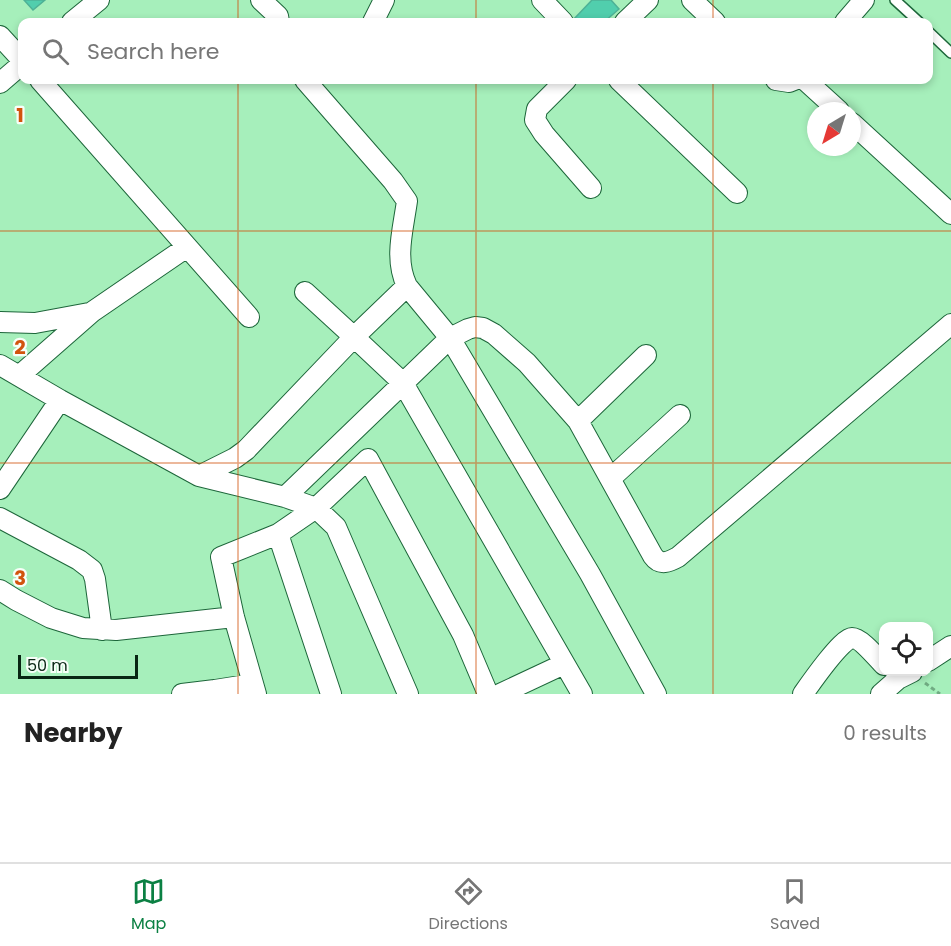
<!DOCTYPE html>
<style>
:root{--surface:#fff;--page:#f6f6f6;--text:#222;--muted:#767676;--line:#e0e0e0;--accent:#0b8043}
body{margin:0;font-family:Poppins,sans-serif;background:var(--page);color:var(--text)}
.controls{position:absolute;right:18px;bottom:18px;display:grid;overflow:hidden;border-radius:12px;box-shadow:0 3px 9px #0003}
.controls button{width:54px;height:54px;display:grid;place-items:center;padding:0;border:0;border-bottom:2px solid var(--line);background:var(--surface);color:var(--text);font:30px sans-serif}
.compass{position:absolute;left:807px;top:102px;width:54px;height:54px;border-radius:50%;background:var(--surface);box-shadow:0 3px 9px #0003;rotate:218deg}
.scale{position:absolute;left:18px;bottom:15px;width:120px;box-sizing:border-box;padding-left:6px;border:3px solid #082613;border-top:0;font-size:16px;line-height:21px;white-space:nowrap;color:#082613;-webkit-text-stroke:4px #f7fef8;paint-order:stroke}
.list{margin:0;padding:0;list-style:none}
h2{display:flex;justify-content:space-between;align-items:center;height:78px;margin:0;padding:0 24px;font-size:26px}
h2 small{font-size:20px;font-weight:400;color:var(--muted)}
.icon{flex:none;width:33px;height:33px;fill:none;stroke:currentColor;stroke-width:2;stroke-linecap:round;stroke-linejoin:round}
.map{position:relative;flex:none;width:951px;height:694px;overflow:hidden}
.search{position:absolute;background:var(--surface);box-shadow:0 3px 9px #0003;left:18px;right:18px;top:18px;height:66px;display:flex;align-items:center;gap:15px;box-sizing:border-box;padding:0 21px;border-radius:12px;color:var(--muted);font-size:22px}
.sheet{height:168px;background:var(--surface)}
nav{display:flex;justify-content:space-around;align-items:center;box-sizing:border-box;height:84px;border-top:2px solid var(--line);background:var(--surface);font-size:16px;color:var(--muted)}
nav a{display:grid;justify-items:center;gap:3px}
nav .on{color:var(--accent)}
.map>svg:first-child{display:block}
.building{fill:#51cead;stroke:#4eb196;stroke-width:1.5}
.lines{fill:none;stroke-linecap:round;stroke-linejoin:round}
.lane-casing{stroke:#1d663a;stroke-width:12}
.street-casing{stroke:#1d663a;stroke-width:22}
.path{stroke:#71ac83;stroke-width:3;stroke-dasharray:4.5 3;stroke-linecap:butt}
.lane{stroke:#fff;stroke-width:9}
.street{stroke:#fff;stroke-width:20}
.grid{fill:none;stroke:#d2540d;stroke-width:1.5;stroke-opacity:0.55}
.grid-label{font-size:20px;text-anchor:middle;font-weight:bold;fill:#d2540d;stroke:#f7fef8;stroke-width:4.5;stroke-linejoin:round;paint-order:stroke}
</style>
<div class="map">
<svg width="951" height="694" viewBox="0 0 951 694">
<rect width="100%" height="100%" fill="#a6efbb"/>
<!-- building -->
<path class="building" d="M24,0h21l-12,10z
M592,0h19l8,9 -15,13h-29l-2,-2z"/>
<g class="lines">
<!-- lane casing -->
<g class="lane-casing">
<path id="lane" d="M895,0l24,22
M928,31l23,22"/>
</g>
<!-- street casing -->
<g class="street-casing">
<path id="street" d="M261,0l17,16 1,6
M542,0l21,22
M692,0l23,22
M72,22l27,-22
M373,22l11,-22
M625,22l23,-22
M845,22l19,-22
M0,36l22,24
M40,80l209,237
M305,80l88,101 14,20c-4,29 -13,58 0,85
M566,80l-29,29 -2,11 9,14 47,54
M619,80l118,113
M776,80l13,2 5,-2
M805,80l34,31
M0,83l22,-19
M852,123l99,91
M305,292l49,45 49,46 179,311
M0,322l35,1 54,-10
M0,365l60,35 139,76 86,21 31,11 20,19 72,167
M19,376l73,-64 95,-65
M578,421l68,-66
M199,476l36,-18 11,-8 108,-113 53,-51 43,52 18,-9 7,-2 8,1 11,6 33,29 51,58 75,135c7,10 16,6 25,1l273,-233
M611,478l69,-63
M0,489l60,-89
M285,497l165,-159 140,236 66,120
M0,518l79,42 13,10 3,9 7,51
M278,534l53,160
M0,590l16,10 35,18 32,10 33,2 118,-13
M928,661l23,-15
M182,694l33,-4
M215,694v-4l38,-6
M256,694l-22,-77 -13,-60 57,-23 38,-26 52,-49 95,176 25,59
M500,694l64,-30
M803,694c7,-10 39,-56 49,-56 9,0 25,20 32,27
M881,694l17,-15 14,-7"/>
</g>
<!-- path -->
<path class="path" d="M925,683l15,11"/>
<!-- lane -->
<use href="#lane" class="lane"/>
<!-- street -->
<use href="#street" class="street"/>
</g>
<!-- grid -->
<path class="grid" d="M238,0v22M476,0v22M713,0v22M238,80v614M476,80v614M713,80v614M0,231h951M0,463h951"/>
<g class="grid-label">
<text x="20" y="122">1</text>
<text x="20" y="354">2</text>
<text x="20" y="585">3</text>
</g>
</svg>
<div class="controls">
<button><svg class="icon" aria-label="locate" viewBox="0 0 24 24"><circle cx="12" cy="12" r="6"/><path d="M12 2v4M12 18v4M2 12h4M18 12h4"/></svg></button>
</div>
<svg class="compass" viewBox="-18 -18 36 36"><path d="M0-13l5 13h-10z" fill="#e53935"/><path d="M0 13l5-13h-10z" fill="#767676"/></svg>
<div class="scale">50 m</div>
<div class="search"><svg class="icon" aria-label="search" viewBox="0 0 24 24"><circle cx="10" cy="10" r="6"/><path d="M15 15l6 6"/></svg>Search here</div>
</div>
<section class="sheet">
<h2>Nearby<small>0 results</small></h2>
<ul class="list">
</ul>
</section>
<nav>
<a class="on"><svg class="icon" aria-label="map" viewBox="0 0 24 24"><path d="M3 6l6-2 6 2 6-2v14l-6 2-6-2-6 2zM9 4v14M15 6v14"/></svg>Map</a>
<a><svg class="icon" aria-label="directions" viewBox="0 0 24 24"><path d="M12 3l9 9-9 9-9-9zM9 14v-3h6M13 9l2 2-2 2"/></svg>Directions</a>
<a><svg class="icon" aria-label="saved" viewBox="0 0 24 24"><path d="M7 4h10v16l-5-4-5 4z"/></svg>Saved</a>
</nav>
